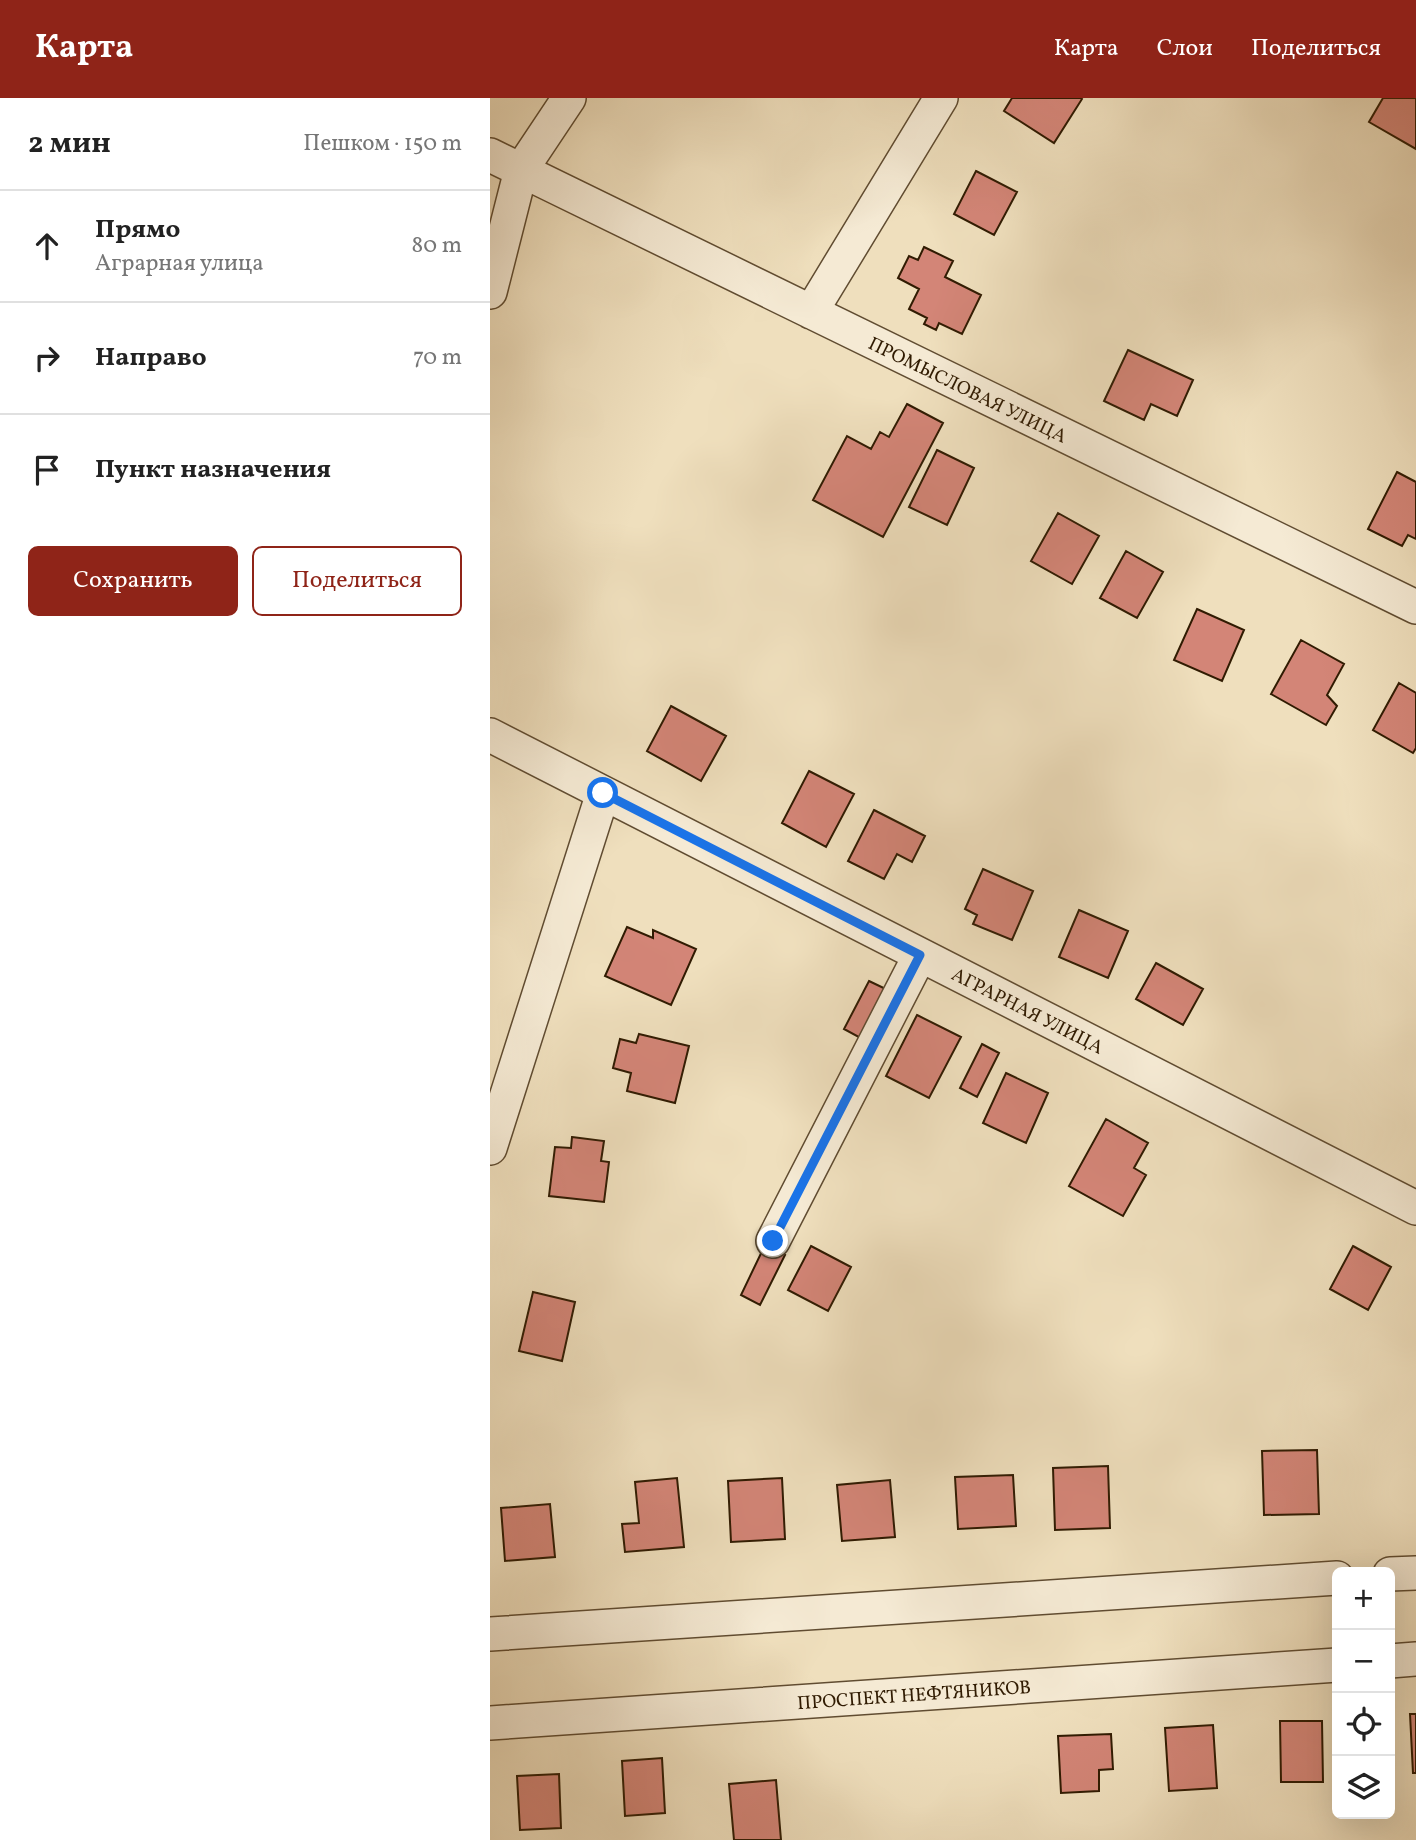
<!DOCTYPE html>
<html lang="ru">
<meta charset="utf-8">
<style>
:root{--surface:#fff;--page:#f6f6f6;--text:#222;--muted:#767676;--line:#e0e0e0;--accent:#8f2418}
body{margin:0;font-family:Vollkorn,serif;background:var(--page);color:var(--text)}
.controls{position:absolute;right:21px;bottom:21px;display:grid;overflow:hidden;border-radius:10px;box-shadow:0 7px 28px #0002}
.controls button{width:63px;height:63px;display:grid;place-items:center;padding:0;border:0;border-bottom:2px solid var(--line);background:var(--surface);color:var(--text);font:35px sans-serif}
.stop{position:absolute;width:21px;height:21px;margin:-16px;border:5px solid #1a73e8;border-radius:50%;background:#fff}
.stop.end{background:#1a73e8;border-color:#fff;box-shadow:0 2px 7px #0008}
.list{margin:0;padding:0;list-style:none}
h2{display:flex;justify-content:space-between;align-items:center;height:91px;margin:0;padding:0 28px;font-size:30px}
h2 small{font-size:23px;font-weight:400;color:var(--muted)}
.list li{display:grid;grid-template-columns:46px 1fr auto;gap:21px;align-items:center;box-sizing:border-box;height:112px;padding:0 28px;border-top:2px solid var(--line)}
.list b{display:block;font-size:26px;white-space:nowrap}
.list p{margin:0;font-size:23px;white-space:nowrap;color:var(--muted)}
.list em{font-size:23px;font-style:normal;color:var(--muted)}
.actions{display:flex;gap:14px;padding:21px 28px}
.actions a{flex:1;padding:16px 0;border:2px solid var(--accent);border-radius:10px;text-align:center;font-size:24px;color:var(--accent)}
.actions .main{background:var(--accent);color:#fff}
.icon{flex:none;width:38px;height:38px;fill:none;stroke:currentColor;stroke-width:2;stroke-linecap:round;stroke-linejoin:round}
.map{position:relative;flex:none;width:926px;height:1742px;overflow:hidden}
header{display:flex;align-items:center;gap:42px;box-sizing:border-box;height:98px;padding:0 35px;background:var(--accent);color:#fff}
header strong{font-size:33px}
nav{display:flex;gap:38px;margin-inline-start:auto;font-size:24px}
main{display:flex}
aside{flex:1;background:var(--surface)}
.map>svg:first-child{display:block}
.building{fill:#d38577;stroke:#301b02;stroke-width:2}
.lines{fill:none;stroke-linecap:round;stroke-linejoin:round}
.minor-casing{stroke:#604c31;stroke-width:36}
.minor{stroke:#f5ead4;stroke-width:33}
.route{stroke:#1a73e8;stroke-width:9}
.labels{text-anchor:middle;stroke-width:7;stroke-linejoin:round;paint-order:stroke}
.street-label{font-size:19px;fill:#301b02;stroke:#f5ead4}
</style>
<header>
<strong>Карта</strong>
<nav><a>Карта</a><a>Слои</a><a>Поделиться</a></nav>
</header>
<main>
<aside>
<h2>2 мин<small>Пешком · 150 m</small></h2>
<ul class="list">
<li><svg class="icon" aria-label="ahead" viewBox="0 0 24 24"><path d="M12 20V5M6 11l6-6 6 6"/></svg><div><b>Прямо</b><p>Аграрная улица</p></div><em>80 m</em></li>
<li><svg class="icon" aria-label="right" viewBox="0 0 24 24"><path d="M7 20v-9h11M14 6l5 5-5 5"/></svg><div><b>Направо</b></div><em>70 m</em></li>
<li><svg class="icon" aria-label="arrive" viewBox="0 0 24 24"><path d="M6 21V4h12l-3 4 3 4H6"/></svg><div><b>Пункт назначения</b></div></li>
</ul>
<div class="actions"><a class="main">Сохранить</a><a>Поделиться</a></div>
</aside>
<div class="map">
<svg width="926" height="1742" viewBox="0 0 926 1742">
<rect width="100%" height="100%" fill="#efdfbd"/>
<filter id="stains"><feTurbulence type="fractalNoise" baseFrequency=".00286" numOctaves="4"/><feColorMatrix values="0 0 0 0 .2 0 0 0 0 .09 0 0 0 0 .02 0 0 0 .5 -.17"/></filter>
<radialGradient id="worn" r=".72"><stop offset=".6" stop-color="#630" stop-opacity="0"/><stop offset="1" stop-color="#630" stop-opacity=".3"/></radialGradient>
<!-- building -->
<path class="building" d="M522,0h69l1,1 -28,44 -50,-32z
M893,0h33v51l-47,-27z
M486,73l41,21 -23,43 -40,-21z
M434,149l29,14 -8,16 36,18 -19,39 -23,-11 -3,7 -12,-6 3,-6 -18,-9 10,-20 -21,-11 11,-22 9,4z
M638,252l65,30 -16,36 -26,-12 -7,16 -40,-19z
M417,306l36,19 -60,114 -70,-37 34,-64 24,13 9,-17 9,5z
M447,352l37,18 -27,57 -38,-18z
M907,374l19,10v57l-8,-4 -6,11 -34,-17z
M568,415l41,23 -27,48 -41,-23z
M636,453l37,21 -26,46 -37,-20z
M707,511l47,21 -22,51 -48,-21z
M811,542l43,24 -17,31 10,11 -11,19 -55,-31z
M909,585l17,10v55l-3,5 -40,-23z
M181,608l55,30 -25,45 -54,-30z
M319,673l45,23 -28,53 -44,-24z
M384,712l51,26 -13,26 -15,-8 -13,25 -36,-18z
M493,771l50,22 -21,49 -39,-16 4,-9 -12,-6z
M589,812l49,21 -20,47 -49,-21z
M137,829l26,11v-8l43,19 -25,56 -66,-29z
M666,865l47,26 -20,36 -47,-26z
M379,883l23,11 -26,49 -22,-12z
M427,917l44,22 -32,61 -43,-22z
M149,936l50,12 -14,57 -48,-12 4,-18 -18,-5 7,-29 16,4z
M492,946l17,9 -22,44 -17,-9z
M516,975l42,20 -22,50 -43,-20z
M616,1021l42,24 -14,25 12,7 -23,41 -54,-30z
M82,1039l32,4 -3,20 8,1 -5,40 -55,-6 6,-49 16,1z
M275,1147l20,10 -25,50 -19,-10z
M321,1148l40,21 -23,44 -40,-21z
M863,1148l38,21 -23,43 -38,-21z
M43,1194l42,10 -13,59 -43,-10z
M827,1352l2,64 -55,1 -2,-64z
M618,1368l2,62 -55,2 -2,-62z
M523,1377l3,51 -58,3 -3,-52z
M187,1380l7,69 -59,5 -3,-28 17,-1 -4,-41z
M292,1380l3,61 -54,3 -3,-61z
M400,1382l5,57 -53,4 -5,-56z
M60,1406l5,53 -50,4 -4,-53z
M920,1616h6v59h-3z
M790,1623h42l1,61h-42z
M723,1627l4,63 -48,3 -4,-63z
M621,1636l2,35 -14,1v21l-38,2 -3,-57z
M172,1660l3,55 -40,3 -3,-55z
M69,1676l2,54 -41,2 -3,-54z
M286,1682l5,60h-47l-5,-56z"/>
<g class="lines">
<!-- minor casing -->
<g class="minor-casing">
<path id="minor" d="M0,57l926,452
M0,194l31,-122 48,-72
M321,214l130,-214
M0,637l926,473
M0,1050l113,-355
M283,1143l147,-286
M900,1476l26,-1
M0,1536l847,-56
M900,1563l26,-2
M0,1625l847,-58"/>
</g>
<!-- minor -->
<use href="#minor" class="minor"/>
</g>
<g class="lines">
<!-- route -->
<path class="route" d="M113,695l317,162 -147,286"/>
</g>
<g class="labels">
<!-- street labels -->
<g class="street-label">
<text transform="translate(478 291) rotate(26)" y="7">ПРОМЫСЛОВАЯ УЛИЦА</text>
<text transform="translate(538 912) rotate(27)" y="7">АГРАРНАЯ УЛИЦА</text>
<text transform="translate(424 1596) rotate(-4)" y="7">ПРОСПЕКТ НЕФТЯНИКОВ</text>
</g>
</g>
<rect width="100%" height="100%" filter="url(#stains)"/>
<rect width="100%" height="100%" fill="url(#worn)"/>
</svg>
<div class="controls">
<button>+</button>
<button>−</button>
<button><svg class="icon" aria-label="locate" viewBox="0 0 24 24"><circle cx="12" cy="12" r="6"/><path d="M12 2v4M12 18v4M2 12h4M18 12h4"/></svg></button>
<button><svg class="icon" aria-label="layers" viewBox="0 0 24 24"><path d="M12 4l9 5-9 5-9-5zM3 14l9 5 9-5"/></svg></button>
</div>
<div class="stop" style="left:113px;top:695px"></div>
<div class="stop end" style="left:283px;top:1143px"></div>
</div>
</main>
